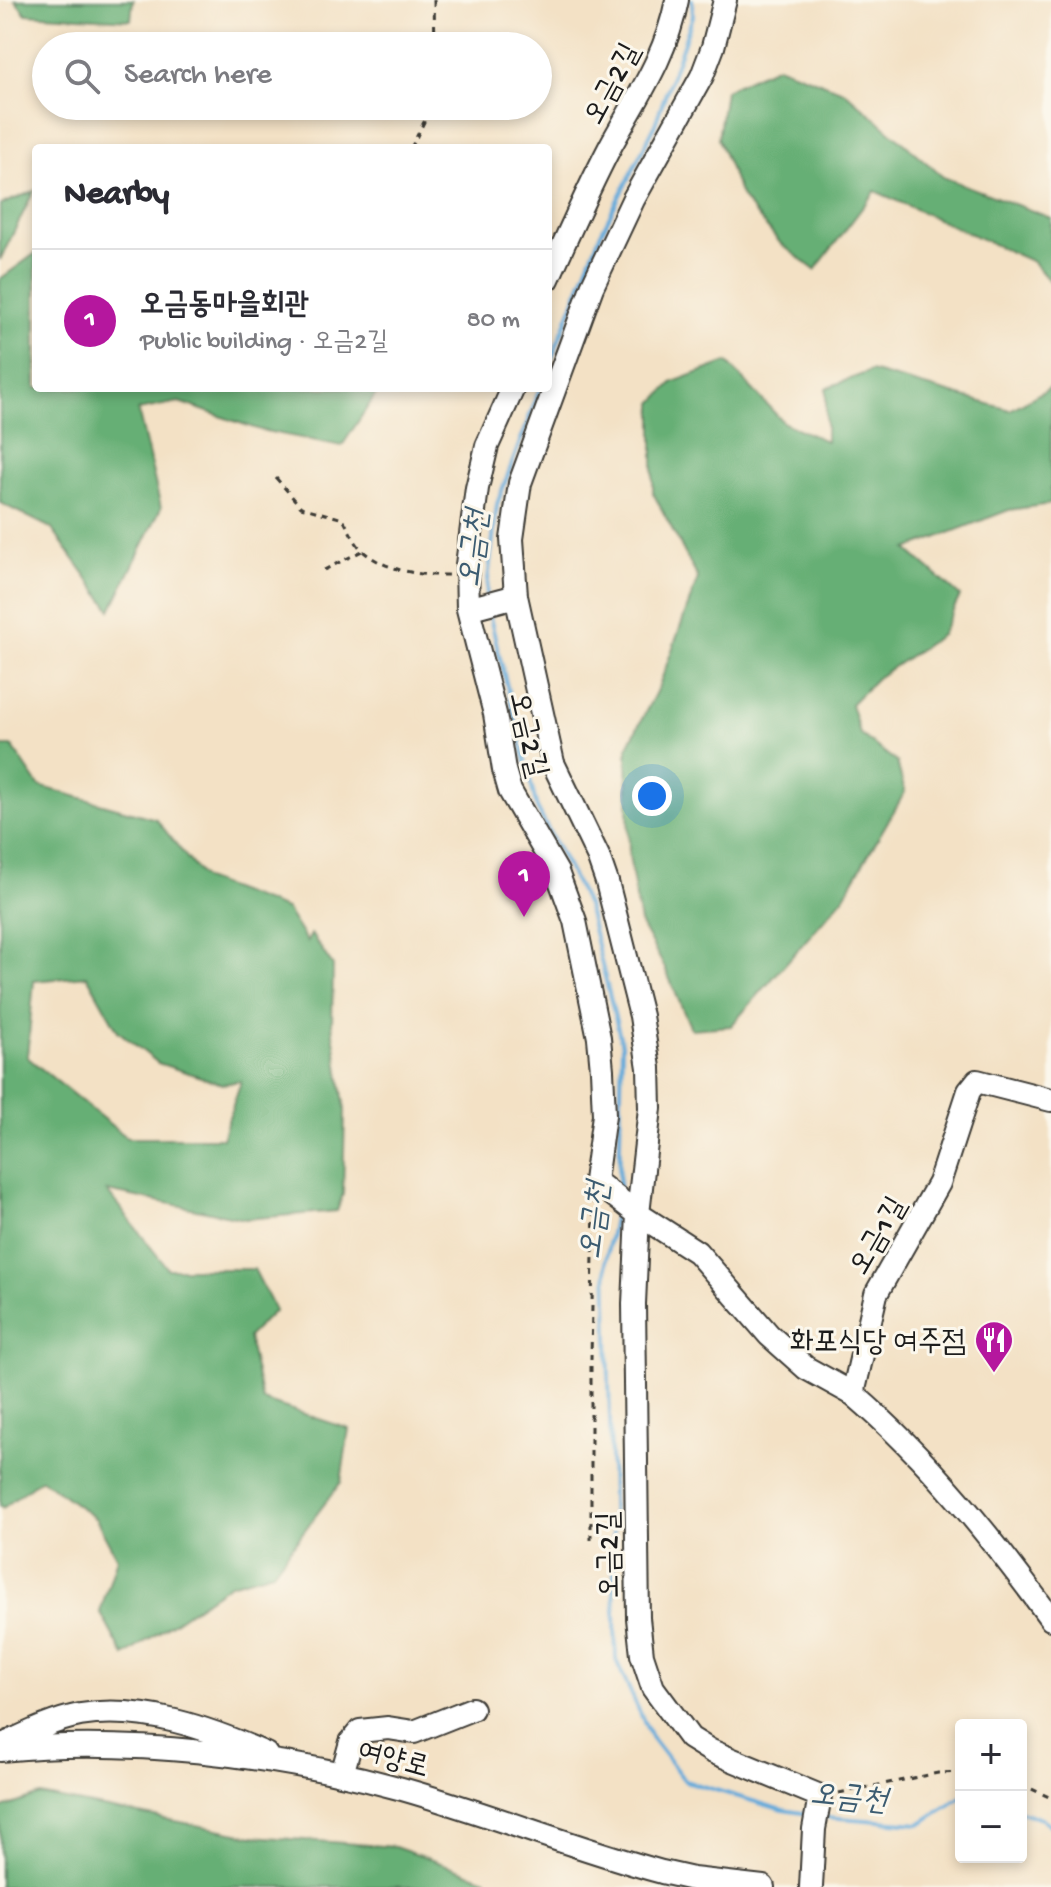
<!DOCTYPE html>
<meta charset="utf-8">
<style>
:root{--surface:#fff;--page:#f2f2f3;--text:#2b2b33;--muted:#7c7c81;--line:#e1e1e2;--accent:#b5179e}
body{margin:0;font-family:"Gochi Hand","Poor Story",sans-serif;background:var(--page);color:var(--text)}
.controls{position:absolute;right:24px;bottom:24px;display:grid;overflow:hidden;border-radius:8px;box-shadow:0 4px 12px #0003}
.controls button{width:72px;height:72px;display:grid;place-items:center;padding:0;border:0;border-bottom:2px solid var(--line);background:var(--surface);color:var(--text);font:40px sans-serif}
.you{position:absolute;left:652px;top:796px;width:28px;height:28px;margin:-20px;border:6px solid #fff;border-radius:50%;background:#1a73e8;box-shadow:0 0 0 12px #1a73e833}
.badge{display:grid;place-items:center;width:52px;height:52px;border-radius:50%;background:var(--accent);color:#fff;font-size:26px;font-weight:700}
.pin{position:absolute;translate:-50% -66px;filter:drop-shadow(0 2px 4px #0008)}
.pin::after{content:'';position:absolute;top:42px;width:28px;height:24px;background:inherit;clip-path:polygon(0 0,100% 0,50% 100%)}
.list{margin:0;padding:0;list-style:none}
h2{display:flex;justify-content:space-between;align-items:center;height:104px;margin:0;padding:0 32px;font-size:34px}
h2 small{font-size:26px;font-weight:400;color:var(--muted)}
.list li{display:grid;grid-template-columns:52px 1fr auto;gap:24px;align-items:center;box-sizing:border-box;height:144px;padding:0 32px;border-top:2px solid var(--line)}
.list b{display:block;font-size:30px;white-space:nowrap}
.list p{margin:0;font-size:26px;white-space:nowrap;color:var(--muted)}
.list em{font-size:26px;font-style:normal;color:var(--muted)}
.icon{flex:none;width:44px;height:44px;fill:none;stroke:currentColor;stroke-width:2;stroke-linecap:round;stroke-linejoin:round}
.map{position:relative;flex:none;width:1051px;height:1887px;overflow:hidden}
.search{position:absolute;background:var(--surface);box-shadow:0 4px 12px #0003;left:32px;top:32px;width:520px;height:88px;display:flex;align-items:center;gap:20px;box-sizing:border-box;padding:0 28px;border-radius:44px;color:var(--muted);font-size:30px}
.panel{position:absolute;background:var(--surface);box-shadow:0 4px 12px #0003;left:32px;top:144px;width:520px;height:248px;border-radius:8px}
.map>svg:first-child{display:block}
.forest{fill:#66af75;stroke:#416648;stroke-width:2;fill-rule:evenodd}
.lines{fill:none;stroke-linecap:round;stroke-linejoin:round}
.stream{stroke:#63aada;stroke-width:4}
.minor-casing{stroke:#3c3a35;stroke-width:26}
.path{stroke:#3c3a35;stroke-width:3;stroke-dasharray:6 6;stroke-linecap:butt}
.minor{stroke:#fff;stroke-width:22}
.labels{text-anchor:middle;stroke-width:6;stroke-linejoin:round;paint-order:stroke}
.street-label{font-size:30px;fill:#1c1c1c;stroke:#fbf7ec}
.poi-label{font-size:30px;fill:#1c1c1c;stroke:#fbf7ec;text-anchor:end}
.water-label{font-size:32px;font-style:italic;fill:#3c5c71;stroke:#fbf7ec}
</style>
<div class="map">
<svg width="1051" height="1887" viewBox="0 0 1051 1887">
<rect width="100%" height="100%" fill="#fbf7ec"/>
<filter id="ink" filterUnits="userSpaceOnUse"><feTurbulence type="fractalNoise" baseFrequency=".0125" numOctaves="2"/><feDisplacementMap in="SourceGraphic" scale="16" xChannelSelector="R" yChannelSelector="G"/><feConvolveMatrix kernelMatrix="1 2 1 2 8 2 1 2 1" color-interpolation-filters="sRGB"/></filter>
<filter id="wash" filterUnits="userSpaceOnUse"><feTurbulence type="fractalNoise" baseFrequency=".006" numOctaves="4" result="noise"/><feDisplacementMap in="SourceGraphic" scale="32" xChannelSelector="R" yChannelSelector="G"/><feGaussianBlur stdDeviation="1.8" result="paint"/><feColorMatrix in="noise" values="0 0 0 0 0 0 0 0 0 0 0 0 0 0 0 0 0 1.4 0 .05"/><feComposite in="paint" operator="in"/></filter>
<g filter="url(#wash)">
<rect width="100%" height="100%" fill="#f3e1c5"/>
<!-- forest -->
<path class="forest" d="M15,0h118l-2,20 -105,-6z
M777,66l67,25 99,86 108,41v65l-18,-21 -158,-71 -60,79 -34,-26 -39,-46 -24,-59 7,-49z
M34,191l-34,69v-55z
M36,253v135h344l-38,58 -82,-16 -81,-28 -41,8 23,98 -50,102 -60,-82 -51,-25v-224z
M727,362l57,61 42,18v-53l45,-17 139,39 41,-23v117l-42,6 -102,39 53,47 -19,39 -64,43 -26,26 9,30 37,28 8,30 -62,106 -112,128 -40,3 -26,-61 -25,-45 -11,-68 -2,-107 32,-62 39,-108 -45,-85v-90l20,-21z
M0,746h12l27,40 117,33 48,60 82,30 21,33 4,-8 22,32 -1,60 13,84 -2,84 -6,17 -92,8 -138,-28 61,78h86l21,41 -27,27 14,63 87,29 -8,53 -68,90 -43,12 -106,72 -24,-44 17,-54 -21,-39 -55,-40 -38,29 -3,-3zM87,976l31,55 40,32 64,21 19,-3 -19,57h-95l-100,-81 7,-76z
M40,1795l213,41 142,11 91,32 3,8h-489v-78z"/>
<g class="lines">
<!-- stream -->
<path class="stream" d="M548,368l52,-133 54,-108 39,-111 -1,-16
M486,597l11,-93 43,-116
M488,609l49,199 50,97 35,140 -3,145
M616,1207l-10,53 10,400 35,77 34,44 98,29 26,4
M1021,1812l21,7 9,7
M826,1817l94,7 41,-27"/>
</g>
</g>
<g filter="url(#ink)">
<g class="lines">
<!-- minor casing -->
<g class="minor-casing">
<path id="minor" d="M725,0l-12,47 -11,29 -69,124 -41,87 -72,196 -8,56 4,57 37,167 45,93 9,26 34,134 8,52 1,40 -12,106 -4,90 4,314 4,37 11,33 37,50 21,13 109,45 -6,33 -3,58
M548,279c20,-45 40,-90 63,-134 27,-49 55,-88 66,-145
M513,388l-26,58 -10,42 -10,77 1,44 27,105 9,56 6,21 47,81 18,49 24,117 3,32 2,45 -9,66 43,33 59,38 72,83 37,33 47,26
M468,609l48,-13
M1051,1100l-74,-19 -8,10 -30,92 -63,111 -23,100c77,66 139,144 198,225
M5,1744c23,-11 49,-24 75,-29 63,-10 129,13 186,39
M0,1750c127,-13 280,5 402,39 88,25 172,59 260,83l31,7 70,8
M342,1774l9,-32 9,-11 28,-3 26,4 58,-23"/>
</g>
<!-- path -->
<path class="path" d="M434,0l1,46
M411,148l15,-30 3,-12
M276,478l25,29 42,12c6,10 12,25 21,33 23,19 57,24 86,23
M324,570l38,-19
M591,1540v-181l3,-158
M1021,1784l30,14
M839,1793l99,-20 23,-1"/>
<!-- minor -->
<use href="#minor" class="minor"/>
</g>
</g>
<!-- icons -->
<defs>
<g id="restaurant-pin" transform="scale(2)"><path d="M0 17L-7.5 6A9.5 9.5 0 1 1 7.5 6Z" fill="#b5179e" stroke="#fbf7ec"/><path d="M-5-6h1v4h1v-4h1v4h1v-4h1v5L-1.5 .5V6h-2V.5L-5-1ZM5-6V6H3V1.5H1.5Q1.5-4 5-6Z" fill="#fff"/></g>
</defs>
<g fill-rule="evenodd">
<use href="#restaurant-pin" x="994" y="1340"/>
</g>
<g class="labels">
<!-- street labels -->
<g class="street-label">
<text transform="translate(610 83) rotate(-62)" y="10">오금2길</text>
<text transform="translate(530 734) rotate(77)" y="10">오금2길</text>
<text transform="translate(876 1235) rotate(-60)" y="10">오금1길</text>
<text transform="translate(607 1555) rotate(-91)" y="10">오금2길</text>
<text transform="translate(394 1757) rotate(15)" y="10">여양로</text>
</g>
<!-- poi labels -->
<g class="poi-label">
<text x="966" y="1350">화포식당 여주점</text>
</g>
<!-- water labels -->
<g class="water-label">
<text transform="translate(471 548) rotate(-83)" y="11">오금천</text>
<text transform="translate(592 1220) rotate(-83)" y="11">오금천</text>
<text transform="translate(849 1795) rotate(6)" y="11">오금천</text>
</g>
</g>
</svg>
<div class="controls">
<button>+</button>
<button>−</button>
</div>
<div class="you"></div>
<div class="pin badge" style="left:524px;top:917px">1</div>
<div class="search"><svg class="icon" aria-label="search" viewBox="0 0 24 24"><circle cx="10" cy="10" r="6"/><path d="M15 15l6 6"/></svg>Search here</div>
<section class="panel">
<h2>Nearby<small></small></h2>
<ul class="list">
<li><span class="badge">1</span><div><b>오금동마을회관</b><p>Public building · 오금2길</p></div><em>80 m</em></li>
</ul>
</section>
</div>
